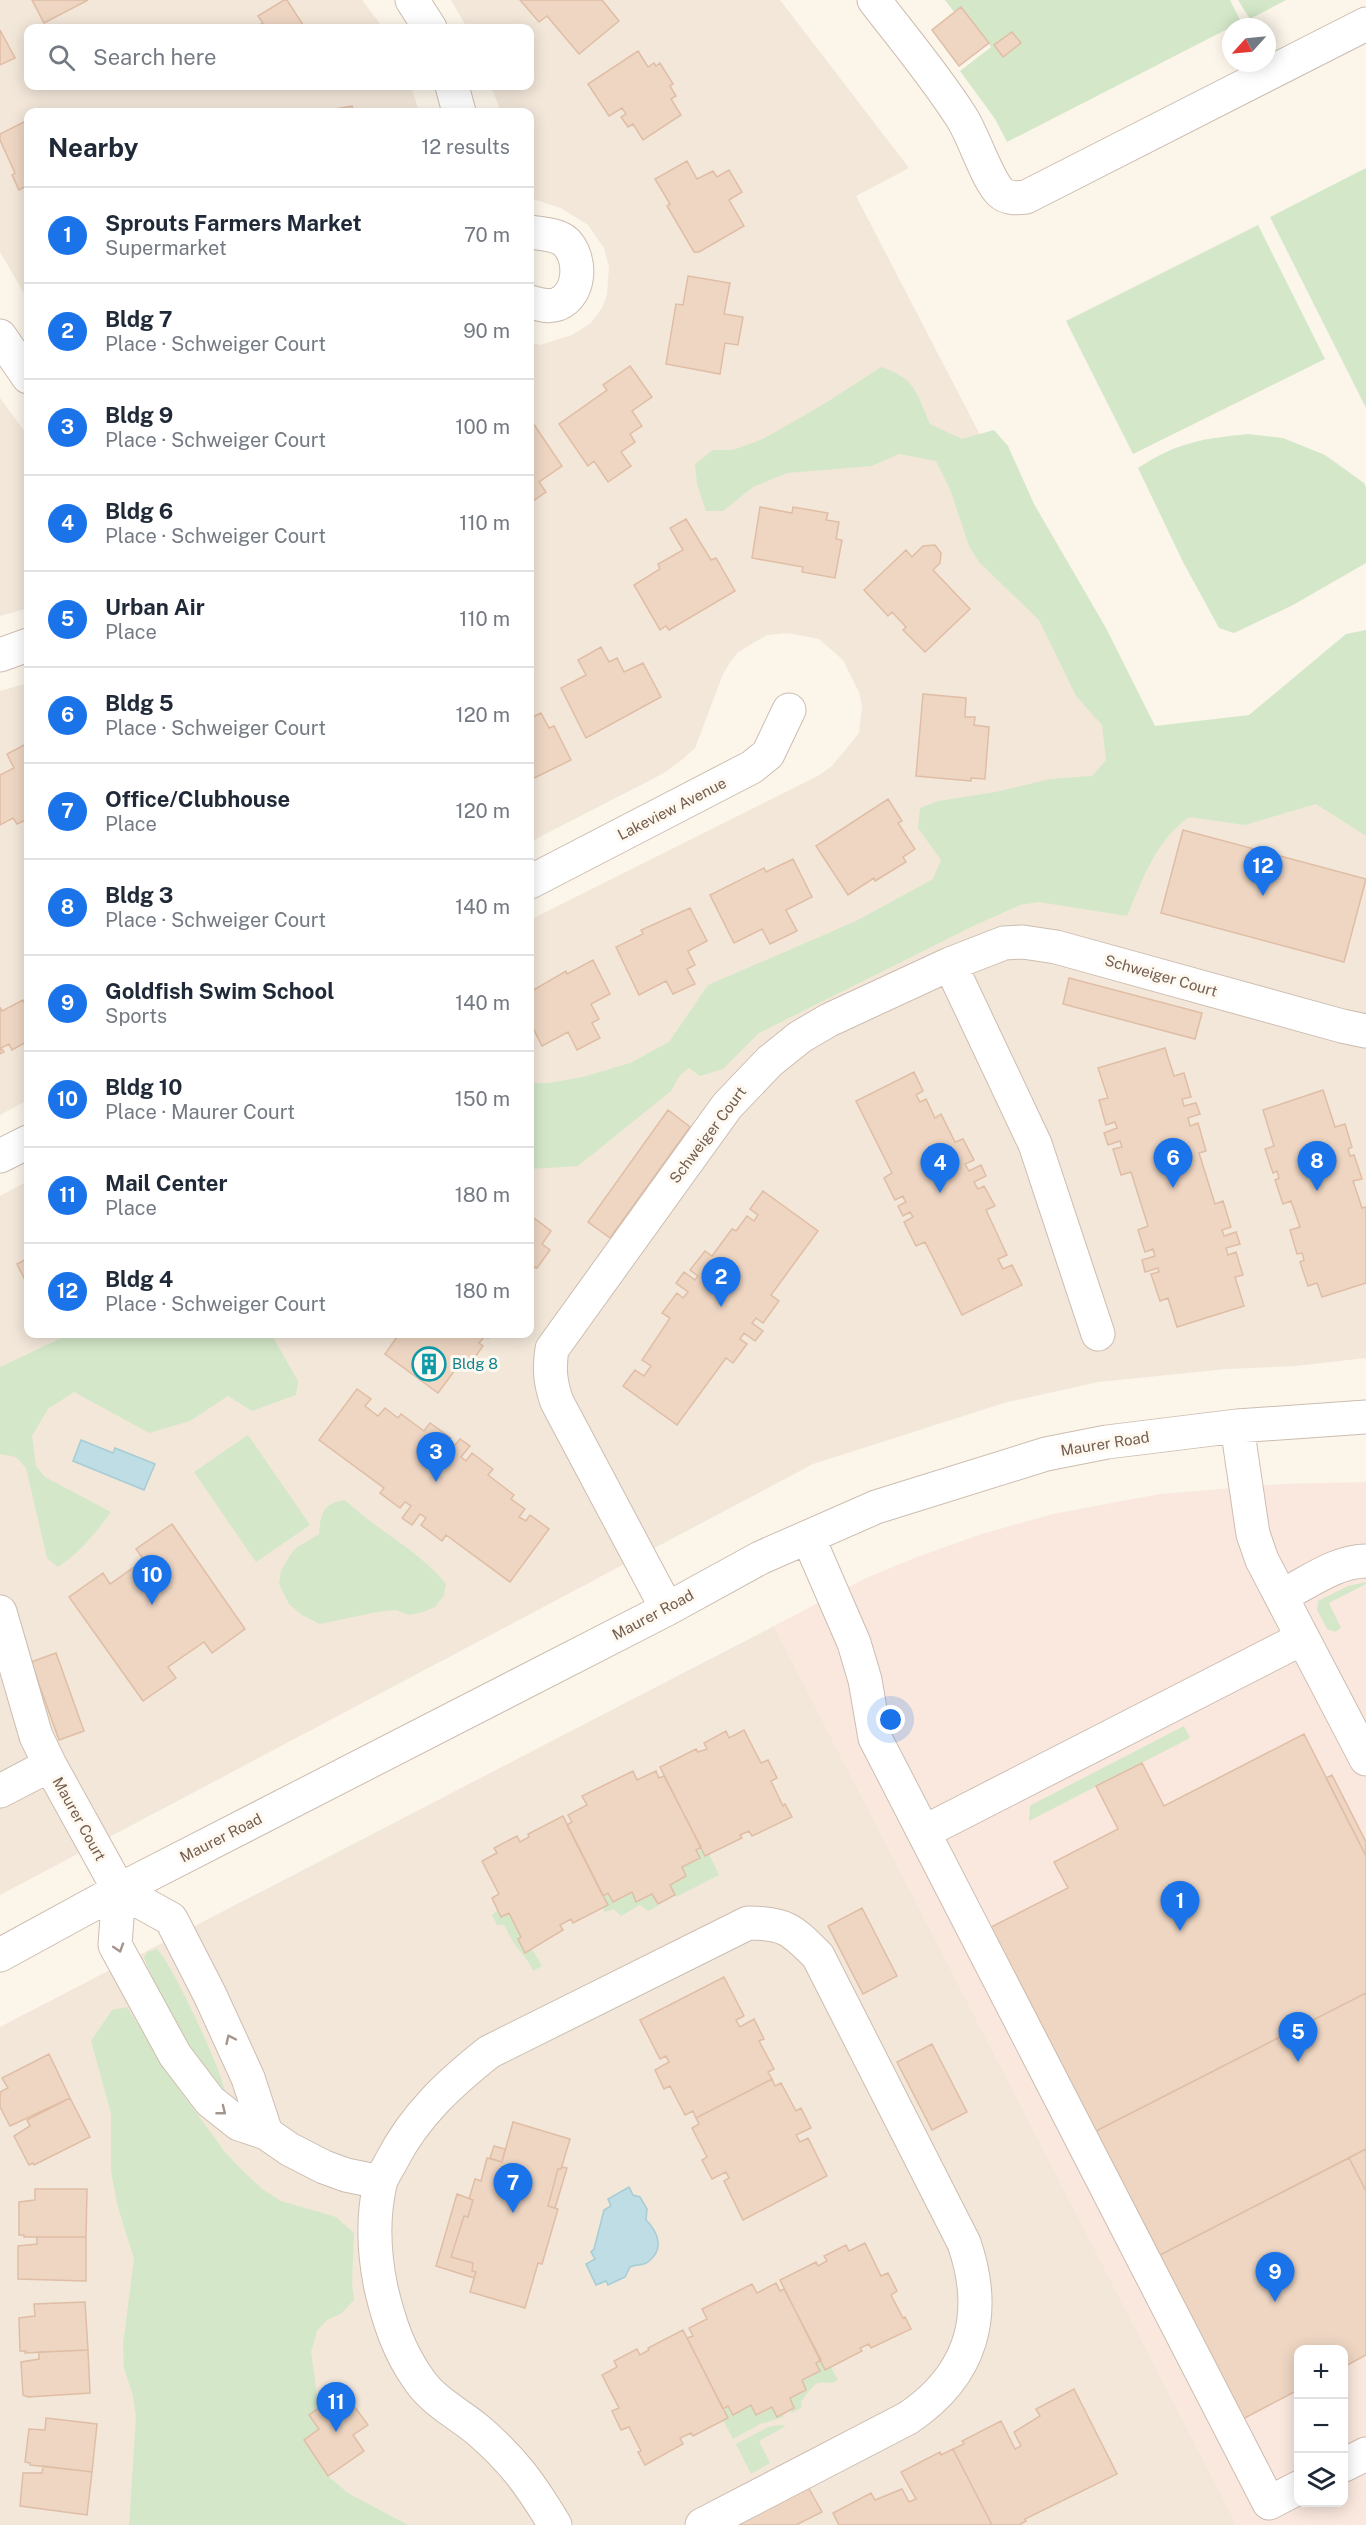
<!DOCTYPE html>
<meta charset="utf-8">
<style>
:root{--surface:#fff;--page:#f2f2f3;--text:#1f2937;--muted:#747a83;--line:#e0e1e3;--accent:#1a73e8}
body{margin:0;font-family:"Public Sans",sans-serif;background:var(--page);color:var(--text)}
.controls{position:absolute;right:18px;bottom:18px;display:grid;overflow:hidden;border-radius:12px;box-shadow:0 3px 15px #0003}
.controls button{width:54px;height:54px;display:grid;place-items:center;padding:0;border:0;border-bottom:2px solid var(--line);background:var(--surface);color:var(--text);font:30px sans-serif}
.compass{position:absolute;left:1222px;top:18px;width:54px;height:54px;border-radius:50%;background:var(--surface);box-shadow:0 3px 15px #0003;rotate:243deg}
.you{position:absolute;left:891px;top:1720px;width:21px;height:21px;margin:-15px;border:4px solid #fff;border-radius:50%;background:#1a73e8;box-shadow:0 0 0 9px #1a73e833}
.badge{display:grid;place-items:center;width:39px;height:39px;border-radius:50%;background:var(--accent);color:#fff;font-size:20px;font-weight:700}
.pin{position:absolute;translate:-50% -50px;filter:drop-shadow(0 2px 3px #0008)}
.pin::after{content:'';position:absolute;top:32px;width:21px;height:18px;background:inherit;clip-path:polygon(0 0,100% 0,50% 100%)}
.list{margin:0;padding:0;list-style:none}
h2{display:flex;justify-content:space-between;align-items:center;height:78px;margin:0;padding:0 24px;font-size:26px}
h2 small{font-size:20px;font-weight:400;color:var(--muted)}
.list li{display:grid;grid-template-columns:39px 1fr auto;gap:18px;align-items:center;box-sizing:border-box;height:96px;padding:0 24px;border-top:2px solid var(--line)}
.list b{display:block;font-size:22px;white-space:nowrap}
.list p{margin:0;font-size:20px;white-space:nowrap;color:var(--muted)}
.list em{font-size:20px;font-style:normal;color:var(--muted)}
.icon{flex:none;width:33px;height:33px;fill:none;stroke:currentColor;stroke-width:2;stroke-linecap:round;stroke-linejoin:round}
.map{position:relative;flex:none;width:1366px;height:2525px;overflow:hidden}
.search{position:absolute;background:var(--surface);box-shadow:0 3px 15px #0003;left:24px;top:24px;width:510px;height:66px;display:flex;align-items:center;gap:15px;box-sizing:border-box;padding:0 21px;border-radius:12px;color:var(--muted);font-size:22px}
.panel{position:absolute;background:var(--surface);box-shadow:0 3px 15px #0003;left:24px;top:108px;width:510px;height:1230px;border-radius:12px}
.map>svg:first-child{display:block}
.residential{fill:#f2e7d9}
.commercial{fill:#fae8de;fill-rule:evenodd}
.green{fill:#d4e8c9}
.water{fill:#bfdde4;stroke:#a6ccd4;stroke-width:1.5}
.building{fill:#eed6c3;stroke:#e0bda5;stroke-width:1.5}
.lines{fill:none;stroke-linecap:round;stroke-linejoin:round}
.minor-casing{stroke:#cdbdb0;stroke-width:35}
.minor{stroke:#fff;stroke-width:33}
.oneway{stroke:#a5968d}
.labels{text-anchor:middle;stroke-width:6;stroke-linejoin:round;paint-order:stroke}
.street-label{font-size:15px;fill:#745d4f;stroke:#fef9f0}
.culture-label{font-size:15px;fill:#0d838f;stroke:#fef9f0;text-anchor:start}
</style>
<div class="map">
<svg width="1366" height="2525" viewBox="0 0 1366 2525">
<rect width="100%" height="100%" fill="#fbf5ea"/>
<!-- residential -->
<path class="residential" d="M0,0h362l21,28h-355v58h383l8,26h-391v188l-28,-48z
M451,0h329l129,168 -53,28 308,593 202,-101v670l-71,8 -69,3 -128,13 -94,21 -191,61 -813,431v-699l28,-15v153h502v-414l288,-144 14,-10 27,-33 3,-27 -3,-14 -16,-32 -24,-21 -31,-6 -21,2 -29,17 -7,9 -8,13 -28,74 -11,10 -20,15 -134,69v-500l10,3 32,-10 19,-12 11,-15 5,-13 2,-28 -5,-19 -16,-23 -27,-17 -31,-10v-86h-29l-10,-26h39v-58h-63z
M0,398l28,38v172l-28,8z
M28,683v417l-28,15v-424z
M774,1626l463,899h-1237v-498z"/>
<!-- commercial -->
<path class="commercial" d="M1366,1482v1043h-129l-463,-899 92,-48 51,-21 65,-23 71,-20 107,-20 122,-10zM1298,2350h46v152h-46z"/>
<!-- green -->
<path class="green" d="M945,0h285l11,22 -234,120 -12,-23 -35,-48 31,-24 -30,-40 -7,5z
M1238,0h48l-36,19z
M1366,168v240l-96,-191z
M1258,225l67,134 -192,95 -67,-133z
M881,367c35,12 35,25 49,57l32,15 32,-9 14,16 26,58 72,124 49,98 94,-11 97,-81 20,-4v206l-50,-32 -71,21 -56,-8c-34,24 -46,62 -62,99l-88,-14 -19,3 -49,22 -212,106 -36,36 -23,7 -11,-8 -9,7 -9,16 -93,75 -48,3v-86h19l34,-6 47,-14 39,-21 39,-57 148,-64 77,-42 8,-19 -23,-32 2,-20 18,-7 58,-9 54,-13 42,-3 14,-16 -4,-35 -26,-29 -37,-76 -60,-58 -10,-16 -19,-57 -14,-28 -37,-7 -27,12 -85,7 -34,14 -30,24h-17l-9,-27 -2,-20 18,-14h20l30,-11 61,-35z
M1248,434l35,4 42,17 39,28 2,5v75l-73,42 -59,28 -15,-5 -36,-66 -45,-94c40,-26 63,-29 110,-34z
M70,1334h201l27,47 -2,14 -44,16 -24,-15 -38,25 -41,12 -75,-41 -26,17 -16,27 4,30 9,11 66,35c-16,22 -31,40 -53,55l-11,-9 -21,-90 -10,-11 -16,-3v-87z
M248,1435l62,90 -54,37 -62,-90z
M345,1500c32,31 73,49 101,84l-2,11 -9,12 -12,5 -14,3 -13,-5 -19,2 -57,12 -18,-9 -13,-11 -10,-20 2,-13 8,-14 7,-9 23,-14c2,-21 3,-30 26,-34z
M1366,1582v2l-37,19 12,25 -6,4 -8,-3 -10,-19 1,-9 30,-15z
M1184,1726l6,12 -161,83 1,-15 3,-2z
M701,1847l4,9 4,-2 10,21 -43,22 -6,-12 16,-9 -4,-9 18,-9 -4,-8z
M632,1892l4,10 16,-8 6,12 -10,5 -8,-6 -19,11 -7,-7 -9,3 -2,-4 5,-3 -5,-9 5,-3 5,9z
M498,1910l3,7 8,-4 12,24 4,15 7,-3 10,17 -9,5c-7,-16 -15,-19 -22,-33 -3,-4 -4,-9 -7,-13h-7l-5,-10z
M157,1949c14,12 66,124 68,143l-18,-13 -46,-81 -17,-40 3,-6z
M127,2007l54,85 44,60 14,15 23,22 19,12 55,16 18,16 -2,51 2,16 -12,13 -15,7 -10,11 -6,21 8,56 -10,7 10,14 -15,12 24,35 20,17 60,32h-279l7,-109 -3,-20 -9,-28 -1,-24 11,-85 -16,-52 -7,-35v-59l-20,-72 21,-31z
M821,2360l10,7 7,13c-8,5 -12,1 -20,3 -7,3 -12,13 -17,19l1,5 -10,6 -2,-3 4,-2 -4,-10 16,-8 -4,-10 18,-9 -4,-8z
M751,2405l6,10 15,-8 5,10 6,-3 1,3 -24,7 -27,15 -10,-19v-11l5,-3 5,9z
M781,2425l5,1 -27,15 11,22 -19,11 -15,-30 32,-17z"/>
<!-- water -->
<path class="water" d="M81,1440l32,13 2,-5 40,16 -11,26 -71,-29z
M629,2187l4,8 7,2 7,12 -1,11c12,12 19,29 2,42 -5,4 -12,2 -18,5l-5,10 -17,8 -2,-4 -10,4 -10,-21 9,-5 -4,-7 3,-3 10,-39 7,-4 -3,-7z"/>
<!-- building -->
<path class="building" d="M32,0h56l-44,23z
M284,0h3l18,28h-51l9,-5 -5,-7z
M520,0h82l17,21 -40,33 -32,-38 -8,6z
M961,7l28,36 -30,23 -27,-36z
M0,30l15,28 -15,7z
M1012,32l9,11 -18,14 -9,-12z
M638,51l10,16 6,-4 2,3 4,-3 13,21 -3,2 6,10 -5,3 10,16 -38,25 -10,-16 -5,3 -7,-10 5,-3 -4,-6 -13,8 -21,-32z
M352,106l1,5 2,-1 1,2 -33,-1z
M28,120v70l-2,-4 -7,4 -7,-15 3,-2 -15,-33v-6z
M687,161l10,18 16,-8 4,6 12,-7 13,22 -13,8 15,26 -45,26h-5l-27,-46 3,-2 -15,-25z
M688,276l42,7 -6,31 19,3 -5,28 -13,-2 -5,31 -54,-10 10,-60 7,1z
M630,366l22,31 -20,14 10,15 -12,8 5,8 -14,10 10,14 -23,16 -14,-21 -6,5 -29,-42 48,-34 -4,-5z
M533,423l29,43 -23,16 7,10 -16,11v-77z
M760,507l32,6 1,-6 35,6 -2,7 13,2 -3,17 6,1 -7,38 -33,-6 1,-5 -51,-9z
M686,519l25,41 5,-2 19,33 -66,39 -3,-4 -6,4 -26,-45 26,-16 -2,-5 25,-14 -13,-22z
M935,545l6,8 -1,10 -7,7 37,39 -45,43 -22,-22 3,-3 -14,-15 -4,4 -24,-26 42,-40 6,7 11,-11z
M601,647l8,15 8,-4 7,14 19,-9 18,34 -75,41 -25,-50 25,-13 -8,-15z
M923,694l43,4 -1,19h10l-1,8 15,2 -4,52 -14,-1v3l-55,-5z
M541,713l8,15 5,-2 17,34 -41,20v-62z
M28,743v76l-11,5 -4,-6 -13,7v-50l14,-7 -7,-14z
M888,799l14,22 -4,2 17,26 -12,8 3,5 -31,19 -1,-3 -26,17 -32,-49z
M1183,830l183,49 -22,83 -183,-49z
M793,859l19,38 -26,13 11,21 -27,13 -8,-15 -28,14 -24,-48 54,-27 2,4z
M690,908l17,33 -19,10 7,14 -8,4 8,15 -22,10 -7,-13 -27,14 -23,-48 27,-13 -2,-4z
M593,960l17,34 -19,10 8,15 -7,4 8,15 -23,12 -9,-18 -26,14 -12,-24v-30l36,-21 1,3z
M1069,978l133,35 -7,26 -132,-35z
M23,1000l5,11v30l-16,9 -3,-6 -8,4 3,4 -4,2v-47l2,4z
M1165,1048l9,28 10,-3 7,24 -9,2 2,7 12,-3 4,11 -12,4 2,8 8,-3 8,28 -7,2 16,51 8,-3 8,26 -9,3 2,6 12,-4 4,12 -14,4 2,7 8,-3 7,23 -8,2 9,29 -67,21 -9,-29 -8,3 -9,-27 8,-2 -1,-4 -13,4 -3,-12 13,-4 -2,-7 -8,3 -7,-22 10,-4 -17,-54 -10,3 -8,-26 9,-2 -2,-6 -12,4 -4,-12 13,-5 -2,-6 -9,3 -7,-25 9,-2 -10,-30z
M914,1072l9,19 -7,4 4,7 6,-3 9,19 6,-4 14,28 8,-3 11,21 -9,4 4,7 12,-6 5,11 -12,6 4,7 6,-3 11,20 -9,4 21,45 -9,4 5,10 9,-4 10,20 -60,30 -37,-73 -9,4 -12,-24 9,-5 -3,-5 -7,4 -5,-10 8,-4 -2,-3 -1,-3 -8,4 -11,-22 8,-5 -36,-72z
M1323,1090l12,37 10,-3 7,23 -4,2 2,7 4,-1 8,24 -9,2 9,27 4,-1v76l-44,14 -5,-14 -9,3 -8,-24 4,-2 -1,-4 -1,-3 -5,1 -7,-24 10,-3 -9,-26 -8,3 -8,-24 4,-2 -2,-7 -4,2 -8,-24 9,-3 -11,-36z
M668,1110l22,17 -80,111 -22,-16z
M763,1191l55,40 -47,64 8,6 -16,22 -7,-5 -4,5 11,8 -8,10 -11,-8 -4,6 7,5 -14,19 -7,-5 -49,67 -54,-39 12,-16 9,6 7,-10 -9,-6 28,-42 -8,-5 15,-20 6,5 5,-6 -12,-9 8,-11 11,8 3,-4 -8,-6 15,-19 7,5 20,-27 4,2 11,-15 7,5 4,-6 -8,-6z
M530,1215l21,16 -9,13 8,6 -13,18 -2,-1 -5,6z
M28,1258v28l-11,-22z
M399,1334h93l-4,4 -3,-2 -6,7 4,3 -15,21 -7,-5 -23,31 -53,-39z
M357,1389l14,10 -6,7 13,10 7,-8 13,10 3,-4 23,17 6,-8 21,15 -6,8 6,4 9,-11 10,7 -9,11 5,4 6,-8 21,16 -5,6 26,20 -3,4 14,10 -6,8 7,4 4,-6 19,14 -39,53 -64,-47 -4,6 -21,-16 5,-7 -6,-4 -8,11 -10,-7 9,-12 -6,-4 -5,6 -20,-15 4,-5 -65,-48z
M172,1524l73,105 -33,24 -8,-11 -36,25 8,11 -33,23 -74,-104 34,-24 7,11 34,-24 -8,-11z
M56,1653l28,78 -25,9 -28,-78z
M744,1730l17,33 7,-3 9,18 -6,3 12,25 2,-2 7,13 -40,19 -3,-5 -9,4 2,3 -37,18 -45,-89 36,-18 2,3 9,-3 -3,-6 22,-12 3,7z
M1304,1734l62,122v137l-270,138 -105,-204 77,-39 -14,-26 64,-33 -22,-43 46,-23 22,43z
M633,1771l4,9 19,-9 3,7 5,-2 37,71 -5,3 4,8 -18,9 4,9 -16,9 5,10 -17,9 -6,-10 -16,8 -4,-10 -19,10 -5,-9 -5,3 -36,-71 5,-3 -4,-7 19,-10 -5,-9z
M1332,1775l34,67v14l-40,-78z
M563,1816l45,89 -35,18 -2,-4 -11,6 3,5 -38,23 -7,-14 3,-2 -12,-24 -8,4 -9,-19 7,-4 -17,-33 15,-8 -3,-5 23,-12 3,6 9,-5 -1,-3z
M862,1908l35,68 -34,18 -35,-68z
M724,1977l20,39 -8,4 4,7 14,-8 10,20 -5,2 15,28 -6,3 4,7 -76,39 -3,-7 -8,4 -15,-29 -6,3 -9,-19 14,-8 -3,-6 -6,3 -20,-39z
M1366,1993v156l-206,106 -64,-124z
M932,2044l35,68 -35,18 -35,-68z
M49,2054l21,44 -60,28 -10,-19v-15l8,-4 -6,-10z
M772,2079l3,7 6,-3 15,28 5,-3 10,20 -15,7 4,7 8,-4 19,38 -84,44 -19,-39 5,-3 -3,-6 -14,7 -10,-19 5,-3 -15,-29 7,-4 -3,-6z
M70,2098l20,39 -56,28 -1,-2 -4,2 -15,-29 16,-10 -3,-6z
M513,2122l57,17 -9,30h-3l-10,37 10,3 -16,55 -4,-1 -13,45 -55,-16 6,-20 -4,-1 1,-8 -22,-6 13,-41 4,1 5,-17 -4,-1 6,-20 6,2 6,-23 15,4z
M494,2146l11,3 -3,13 -12,-4z
M1366,2149v42l-17,-33z
M1349,2158l17,33v164l-22,12v-17h-46v40l-55,29 -83,-164z
M562,2167l5,1 -12,40 -7,-2 10,-37h3z
M35,2189h52l-1,48h-62v-2h-5v-33l16,-2z
M457,2194l16,6 -5,17 -4,-1 -13,41 22,6 -1,8 4,1 -2,6 -38,-12z
M37,2237h49v44l-68,-2v-33l19,-2z
M865,2243l16,33 7,-3 9,18 -6,4 12,23 2,-1 6,12 -40,19 -2,-4 -9,4 2,3 -37,19 -45,-90 36,-18 2,4 9,-5 -3,-5 22,-11 3,6z
M776,2283l4,8 4,-2 37,71 -5,3 4,8 -18,9 4,10 -16,8 4,10 -17,9 -5,-10 -16,8 -5,-10 -18,10 -5,-9 -5,3 -36,-71 6,-2 -4,-8 18,-9 -5,-10 50,-25 5,9z
M85,2302l3,48 -63,3 1,-2h-6l-1,-33 16,-2 -1,-12z
M683,2330l45,88 -35,18 -2,-3 -11,5 3,6 -38,21 -7,-13 3,-1 -12,-24 -8,3 -9,-19 7,-3 -17,-33 15,-8 -3,-6 23,-12 3,6 9,-5 -1,-2z
M88,2350l2,43 -62,4 -5,-2 -2,-33 18,-3v-7z
M1074,2389l43,85 -92,45 1,2 -7,4h-27l-39,-76 11,-5 -2,-3 39,-20 14,28 6,-3 -7,-14 26,-16 -4,-7z
M343,2391l25,34 -15,10 11,16 -36,25 -24,-36 15,-11 -10,-14z
M46,2418l51,6 -5,48 -62,-7v-2l-5,-1 4,-33 16,1z
M953,2449l39,76h-153l-6,-12 38,-20 4,7 27,-11 7,13 7,-3 -15,-27 39,-20 1,3z
M43,2466l49,6 -5,43 -67,-9 3,-33h19z
M808,2487l14,25 -26,13h-61z"/>
<g class="lines">
<!-- minor casing -->
<g class="minor-casing">
<path id="minor" d="M412,0l18,28
M874,0c30,39 62,77 88,118 12,19 25,61 38,74 7,7 17,6 26,5l340,-173
M452,86l7,26
M530,232c11,2 27,2 36,10 16,17 15,52 -8,62 -10,4 -19,0 -28,-2
M0,336l28,41
M0,655l28,-10
M530,882l222,-115 16,-13 21,-44
M950,964l85,180 63,190
M0,1156l28,-14
M1237,1426l16,108 9,26 104,199
M808,1537l46,106 11,37 10,58 394,765 29,-15
M1281,1596c27,-13 55,-35 85,-35
M667,1609l-110,-207c-7,-19 -8,-34 -5,-53l175,-243 43,-45 30,-24 29,-17 121,-56 54,-21 19,-1 33,5 286,79 24,5
M0,1612l36,124 14,29
M0,1791l50,-26 69,125
M924,1832l379,-194
M119,1890l-4,55 60,110 35,46 29,23 27,9 23,16 35,18 22,8 34,7
M119,1890l52,29 39,76 38,83 18,55
M0,1955l119,-65 548,-281 93,-51 116,-51 170,-53 61,-12 130,-16 129,-9
M1344,2465l22,-11
M555,2525c-24,-40 -41,-64 -77,-95 -19,-16 -44,-28 -59,-50 -20,-28 -30,-58 -38,-92 -7,-34 -9,-69 -1,-104 2,-8 8,-16 12,-24 23,-45 58,-77 97,-108l259,-129c38,0 44,7 70,33l146,287c25,72 8,132 -56,175l-206,107"/>
</g>
<!-- minor -->
<use href="#minor" class="minor"/>
</g>
<!-- one-way arrows -->
<defs><path id="oneway-chevron" d="M-2-3.5L2.5 0L-2 3.5" fill="none" stroke-width="1.6" stroke-linecap="round" stroke-linejoin="round" transform="scale(1.5)"/></defs>
<g class="oneway">
<use href="#oneway-chevron" transform="translate(119 1948) rotate(72)"/>
<use href="#oneway-chevron" transform="translate(230 2039) rotate(-115)"/>
<use href="#oneway-chevron" transform="translate(222 2111) rotate(38)"/>
</g>
<!-- icons -->
<defs>
<g id="building-ring" transform="scale(1.725)"><circle r="9.5" fill="#fef9f0" stroke="#0f9aa8" stroke-width="1.5"/><path d="M-4-6H4V6H1V3H-1V6H-4ZM-2.5-4.3h1.7v1.8h-1.7ZM.8-4.3h1.7v1.8H.8ZM-2.5-1h1.7V.8h-1.7ZM.8-1h1.7V.8H.8Z" fill="#0f9aa8"/></g>
</defs>
<g fill-rule="evenodd">
<use href="#building-ring" x="429" y="1364"/>
</g>
<g class="labels">
<!-- street labels -->
<g class="street-label">
<text transform="translate(672 809) rotate(-27)" y="5">Lakeview Avenue</text>
<text transform="translate(1161 976) rotate(16)" y="5">Schweiger Court</text>
<text transform="translate(708 1135) rotate(-53)" y="5">Schweiger Court</text>
<text transform="translate(1105 1444) rotate(-9)" y="5">Maurer Road</text>
<text transform="translate(653 1615) rotate(-28)" y="5">Maurer Road</text>
<text transform="translate(79 1819) rotate(61)" y="5">Maurer Court</text>
<text transform="translate(221 1838) rotate(-27)" y="5">Maurer Road</text>
</g>
<!-- culture labels -->
<g class="culture-label">
<text x="452" y="1369">Bldg 8</text>
</g>
</g>
</svg>
<div class="controls">
<button>+</button>
<button>−</button>
<button><svg class="icon" aria-label="layers" viewBox="0 0 24 24"><path d="M12 4l9 5-9 5-9-5zM3 14l9 5 9-5"/></svg></button>
</div>
<svg class="compass" viewBox="-18 -18 36 36"><path d="M0-13l5 13h-10z" fill="#e53935"/><path d="M0 13l5-13h-10z" fill="#747a83"/></svg>
<div class="you"></div>
<div class="pin badge" style="left:1180px;top:1931px">1</div>
<div class="pin badge" style="left:721px;top:1307px">2</div>
<div class="pin badge" style="left:436px;top:1482px">3</div>
<div class="pin badge" style="left:940px;top:1193px">4</div>
<div class="pin badge" style="left:1298px;top:2062px">5</div>
<div class="pin badge" style="left:1173px;top:1188px">6</div>
<div class="pin badge" style="left:513px;top:2213px">7</div>
<div class="pin badge" style="left:1317px;top:1191px">8</div>
<div class="pin badge" style="left:1275px;top:2302px">9</div>
<div class="pin badge" style="left:152px;top:1605px">10</div>
<div class="pin badge" style="left:336px;top:2432px">11</div>
<div class="pin badge" style="left:1263px;top:896px">12</div>
<div class="search"><svg class="icon" aria-label="search" viewBox="0 0 24 24"><circle cx="10" cy="10" r="6"/><path d="M15 15l6 6"/></svg>Search here</div>
<section class="panel">
<h2>Nearby<small>12 results</small></h2>
<ul class="list">
<li><span class="badge">1</span><div><b>Sprouts Farmers Market</b><p>Supermarket</p></div><em>70 m</em></li>
<li><span class="badge">2</span><div><b>Bldg 7</b><p>Place · Schweiger Court</p></div><em>90 m</em></li>
<li><span class="badge">3</span><div><b>Bldg 9</b><p>Place · Schweiger Court</p></div><em>100 m</em></li>
<li><span class="badge">4</span><div><b>Bldg 6</b><p>Place · Schweiger Court</p></div><em>110 m</em></li>
<li><span class="badge">5</span><div><b>Urban Air</b><p>Place</p></div><em>110 m</em></li>
<li><span class="badge">6</span><div><b>Bldg 5</b><p>Place · Schweiger Court</p></div><em>120 m</em></li>
<li><span class="badge">7</span><div><b>Office/Clubhouse</b><p>Place</p></div><em>120 m</em></li>
<li><span class="badge">8</span><div><b>Bldg 3</b><p>Place · Schweiger Court</p></div><em>140 m</em></li>
<li><span class="badge">9</span><div><b>Goldfish Swim School</b><p>Sports</p></div><em>140 m</em></li>
<li><span class="badge">10</span><div><b>Bldg 10</b><p>Place · Maurer Court</p></div><em>150 m</em></li>
<li><span class="badge">11</span><div><b>Mail Center</b><p>Place</p></div><em>180 m</em></li>
<li><span class="badge">12</span><div><b>Bldg 4</b><p>Place · Schweiger Court</p></div><em>180 m</em></li>
</ul>
</section>
</div>
